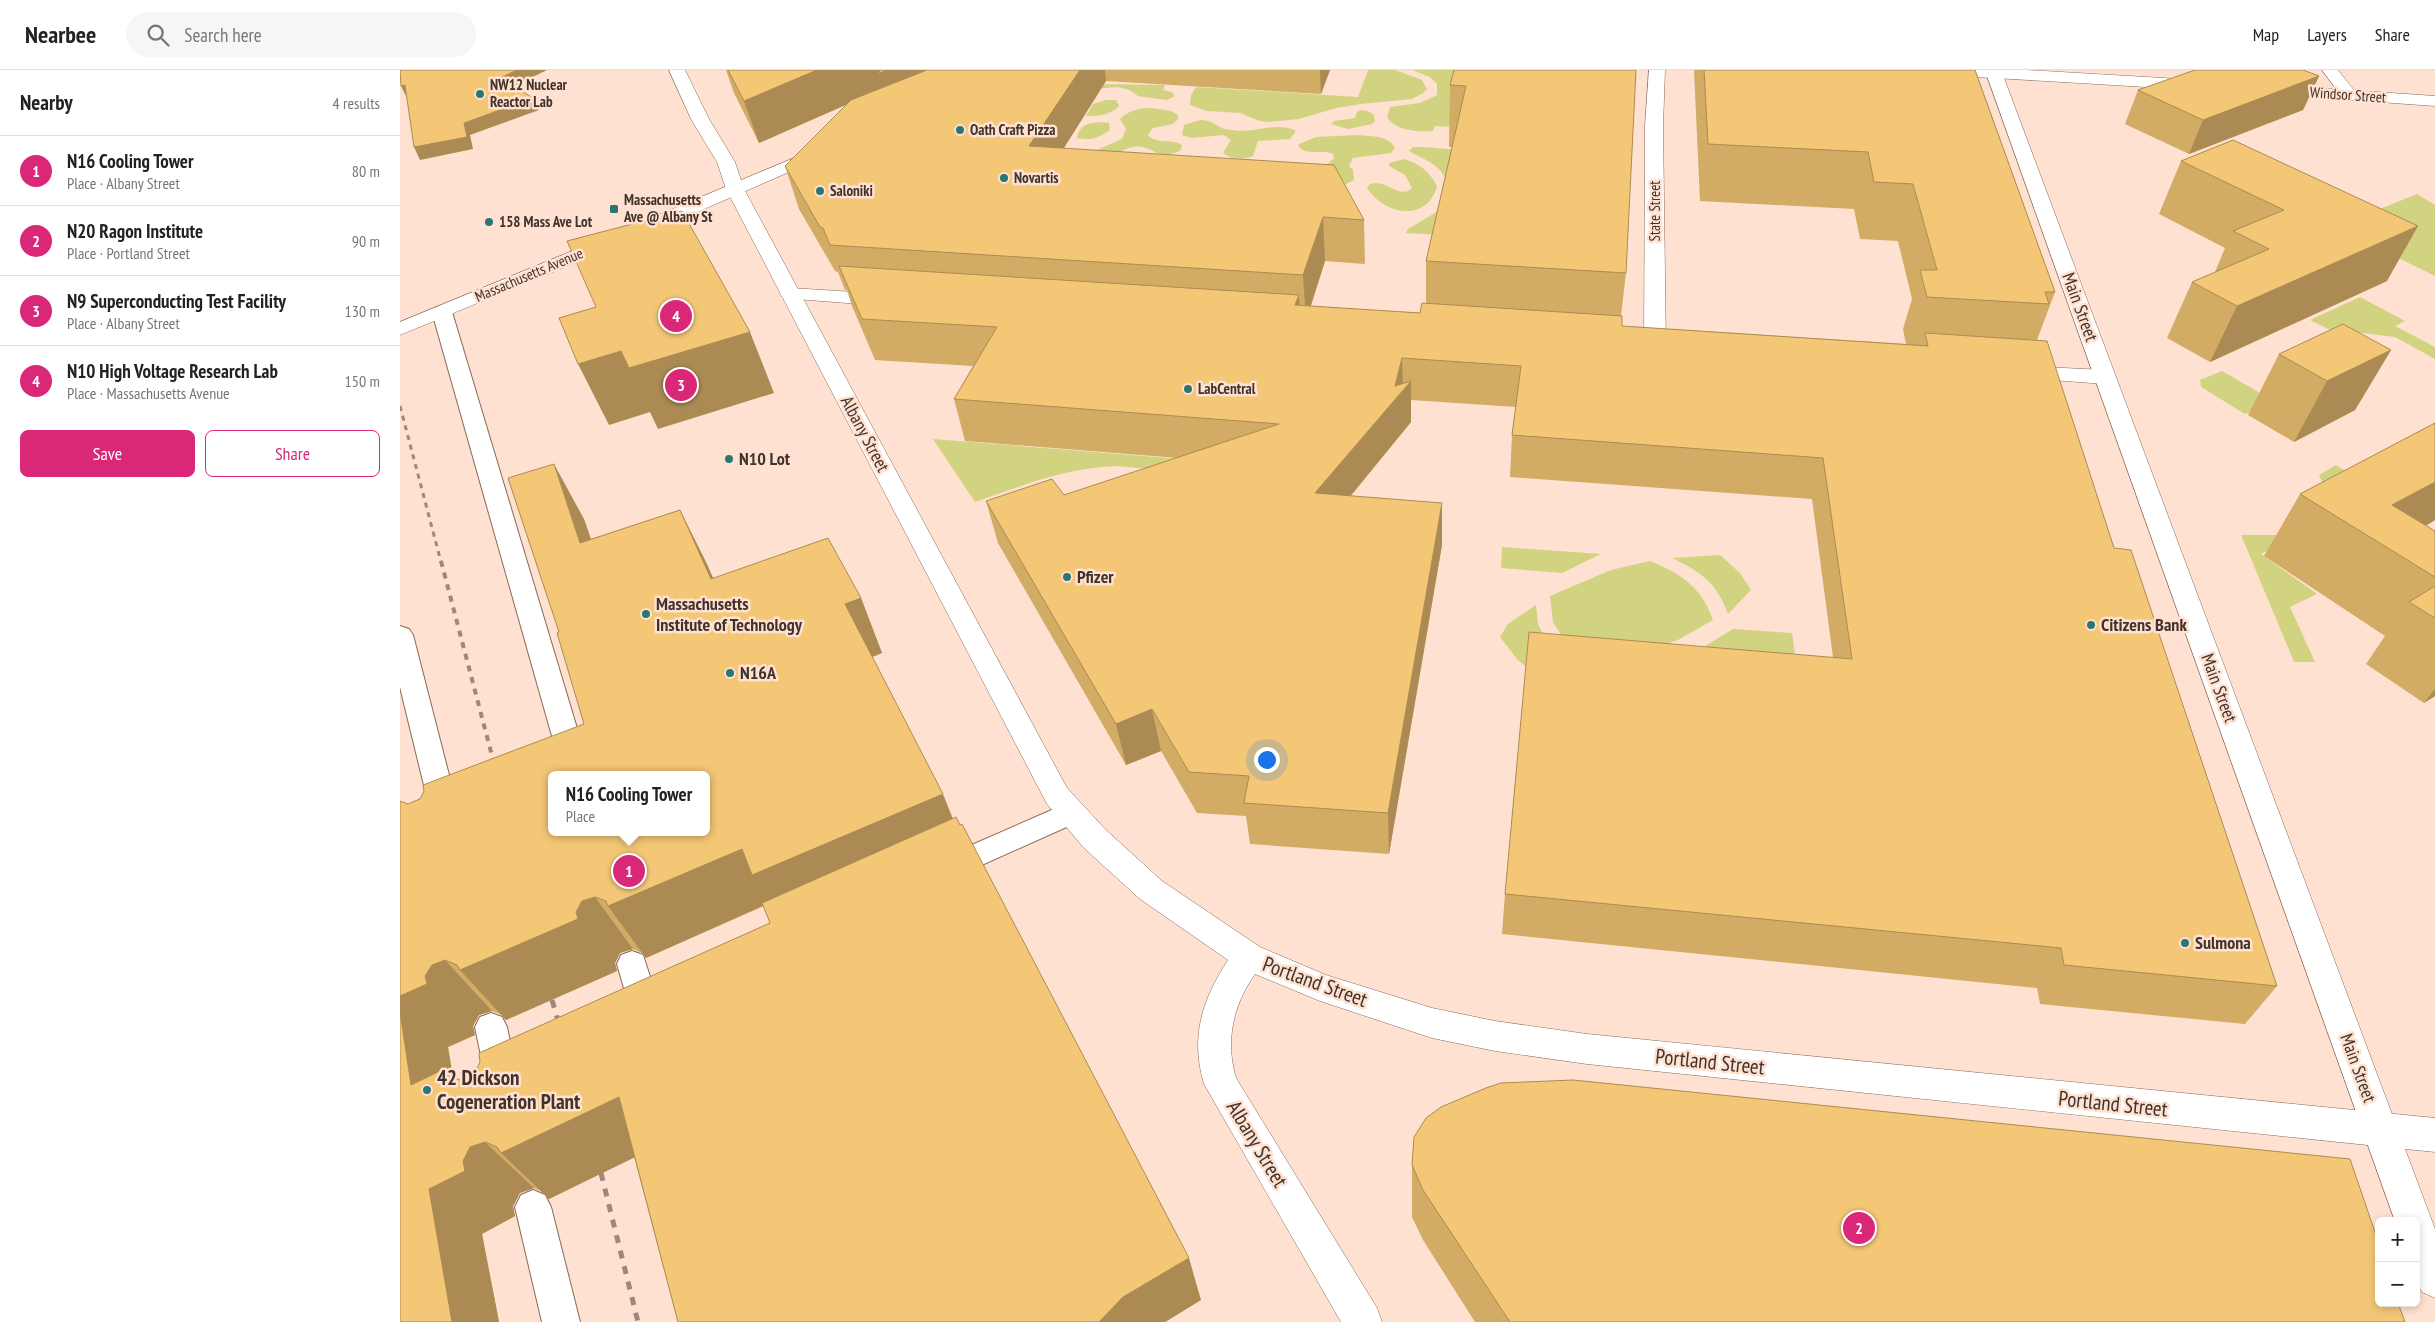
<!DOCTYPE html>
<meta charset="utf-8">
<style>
:root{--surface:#fff;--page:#f6f6f6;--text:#222;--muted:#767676;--line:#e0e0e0;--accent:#db2777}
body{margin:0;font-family:"PT Sans Narrow",sans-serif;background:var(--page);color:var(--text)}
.controls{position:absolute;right:15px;bottom:15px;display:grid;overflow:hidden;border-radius:8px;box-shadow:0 2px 8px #0003}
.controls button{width:45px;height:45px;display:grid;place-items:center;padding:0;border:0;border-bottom:1px solid var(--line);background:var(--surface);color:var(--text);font:25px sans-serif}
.you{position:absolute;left:866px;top:689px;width:18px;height:18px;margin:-12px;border:4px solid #fff;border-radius:50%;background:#1a73e8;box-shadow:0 0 0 8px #1a73e833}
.badge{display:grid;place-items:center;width:32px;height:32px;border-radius:50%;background:var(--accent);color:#fff;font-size:16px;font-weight:700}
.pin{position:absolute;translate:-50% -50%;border:2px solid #fff;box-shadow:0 1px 5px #0006}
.popup{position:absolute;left:148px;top:701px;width:162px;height:65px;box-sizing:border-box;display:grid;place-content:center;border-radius:8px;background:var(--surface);filter:drop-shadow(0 1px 4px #0005);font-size:16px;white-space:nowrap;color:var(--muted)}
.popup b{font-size:19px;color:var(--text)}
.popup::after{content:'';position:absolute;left:50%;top:100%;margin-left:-10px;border:10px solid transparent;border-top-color:var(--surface)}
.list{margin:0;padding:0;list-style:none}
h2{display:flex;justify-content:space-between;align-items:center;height:65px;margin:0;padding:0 20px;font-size:21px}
h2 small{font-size:16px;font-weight:400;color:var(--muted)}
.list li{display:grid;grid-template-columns:32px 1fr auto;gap:15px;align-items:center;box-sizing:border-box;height:70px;padding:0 20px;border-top:1px solid var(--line)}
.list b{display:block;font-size:19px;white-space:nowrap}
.list p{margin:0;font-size:16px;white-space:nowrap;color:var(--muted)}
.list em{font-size:16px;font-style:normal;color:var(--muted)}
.actions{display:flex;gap:10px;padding:15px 20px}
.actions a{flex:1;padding:11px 0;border:1px solid var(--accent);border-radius:8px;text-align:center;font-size:18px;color:var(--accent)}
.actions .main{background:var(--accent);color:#fff}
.icon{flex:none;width:28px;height:28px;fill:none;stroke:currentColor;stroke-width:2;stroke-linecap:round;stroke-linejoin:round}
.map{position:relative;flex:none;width:2035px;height:1252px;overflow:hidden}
header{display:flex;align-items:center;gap:30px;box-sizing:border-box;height:70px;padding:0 25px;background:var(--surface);border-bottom:1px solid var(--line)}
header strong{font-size:24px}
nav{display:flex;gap:28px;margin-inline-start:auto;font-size:18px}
.search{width:350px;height:45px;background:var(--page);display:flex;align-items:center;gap:12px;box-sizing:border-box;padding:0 18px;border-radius:28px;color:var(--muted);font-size:19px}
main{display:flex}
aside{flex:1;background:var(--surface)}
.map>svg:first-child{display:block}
.green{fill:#d2d381}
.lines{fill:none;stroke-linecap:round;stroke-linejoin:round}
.lane-casing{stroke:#886957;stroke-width:2}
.street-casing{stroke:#886957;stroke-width:1}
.secondary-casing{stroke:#886957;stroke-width:1}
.primary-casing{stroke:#886957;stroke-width:1}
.lane{fill:#fff;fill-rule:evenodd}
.street{fill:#fff;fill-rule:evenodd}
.secondary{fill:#fff;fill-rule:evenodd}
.primary{fill:#fff;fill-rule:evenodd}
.rail-far2{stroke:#9d887c;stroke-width:3;stroke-dasharray:5 5;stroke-linecap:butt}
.rail-far1{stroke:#9d887c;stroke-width:4;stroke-dasharray:6 6;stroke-linecap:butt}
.rail{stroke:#9d887c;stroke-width:5;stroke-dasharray:8 8;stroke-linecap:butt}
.wall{fill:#d2ab65;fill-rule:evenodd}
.shaded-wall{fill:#ab8b53}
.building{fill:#f4c776;stroke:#ab8b53;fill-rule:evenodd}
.poi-dot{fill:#2b7573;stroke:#fee1d1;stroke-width:2}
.labels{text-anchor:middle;stroke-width:5;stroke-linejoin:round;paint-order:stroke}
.far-poi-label{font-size:15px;font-weight:bold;fill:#41332b;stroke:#fee1d1;text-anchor:start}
.far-street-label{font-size:15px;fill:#41332b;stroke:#fee1d1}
.street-label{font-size:18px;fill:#41332b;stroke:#fee1d1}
.poi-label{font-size:18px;font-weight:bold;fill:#41332b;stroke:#fee1d1;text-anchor:start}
.near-street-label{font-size:21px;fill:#41332b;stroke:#fee1d1}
.near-poi-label{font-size:21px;font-weight:bold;fill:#41332b;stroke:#fee1d1;text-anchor:start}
</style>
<header>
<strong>Nearbee</strong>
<div class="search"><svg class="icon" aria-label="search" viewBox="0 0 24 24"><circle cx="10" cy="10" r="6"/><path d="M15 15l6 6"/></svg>Search here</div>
<nav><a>Map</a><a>Layers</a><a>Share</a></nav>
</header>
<main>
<aside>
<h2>Nearby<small>4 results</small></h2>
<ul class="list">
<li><span class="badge">1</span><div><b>N16 Cooling Tower</b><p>Place · Albany Street</p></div><em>80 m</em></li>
<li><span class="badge">2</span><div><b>N20 Ragon Institute</b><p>Place · Portland Street</p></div><em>90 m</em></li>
<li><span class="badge">3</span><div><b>N9 Superconducting Test Facility</b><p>Place · Albany Street</p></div><em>130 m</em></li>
<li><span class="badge">4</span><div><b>N10 High Voltage Research Lab</b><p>Place · Massachusetts Avenue</p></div><em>150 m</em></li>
</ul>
<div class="actions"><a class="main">Save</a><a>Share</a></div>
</aside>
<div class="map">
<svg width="2035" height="1252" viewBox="0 0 2035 1252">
<rect width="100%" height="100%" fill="#fee1d1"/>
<!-- green -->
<path class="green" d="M968,0h27l27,10 5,9 -4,4 -11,6 -51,5 -25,4 -37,11 -31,3 -8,-1 -20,-8 -33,-2 -17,-6 1,-10 5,-8 162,10z
M1012,0h53l-14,57 -16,-1 -2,5c-16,1 -37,0 -46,-14l3,-10 30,-4 17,-8v-11l-7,-7z
M697,14l68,1 -2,5 9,2 3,4 -8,4 -29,-4 -8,-6 -13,-3 -30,3z
M706,30h10l3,6c-7,9 -22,10 -33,10l7,-12z
M752,38l19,3 7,4v4l-5,5 -20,4 -5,7c9,10 23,3 34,10l-1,5c-29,17 -31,-20 -67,6l-19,-2 4,-5 23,-10 4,-10 -6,-10c9,-9 20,-11 32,-11z
M961,40l7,1 6,4 1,6 -3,3 -24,5 -17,-5 3,-3 21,-3 2,-6z
M800,50c11,0 13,4 22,8 5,2 14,2 19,3 18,0 39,-9 55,0l-6,8 -32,2 -5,15c-11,4 -20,4 -30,-3l8,-13 -7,-5 -32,3 -10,-3 2,-10z
M702,52l7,1 1,7c-11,8 -20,11 -33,8 2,-14 13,-15 25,-16z
M956,65c13,1 33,0 39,13l-4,5 -38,5 -4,8 4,4 1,10 -14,7 -18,-18 12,-11 -1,-4c-11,-5 -26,2 -34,-7v-3l17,-7z
M1023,77l38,3 -18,85 -37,-2 2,-4 30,-18 10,-28c-10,-21 -22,-22 -39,-32l4,-4z
M1004,89c16,5 25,12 33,27 -10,37 -53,29 -70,2l3,-4c18,-5 29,16 42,4l-7,-13 -16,-9v-3z
M2017,124l18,11v71l-47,-23 -18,-40z
M1960,227l45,24 -10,5 40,21v12l-40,-22 -67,-8 -18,-9z
M1822,301l52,30 -29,13 -44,-27 -1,-7z
M533,369l323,26 -4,13 -137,-12c-49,2 -94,20 -140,36z
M1936,395l42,26 -117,63 56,40 -27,13 25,55h-21l-53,-127h41l41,-51 -4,-9z
M1102,477l99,7 -39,19 -61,-5z
M1320,485l20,18 11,17 -23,24c-11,-31 -27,-42 -56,-56z
M1250,491c31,12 52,27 63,59l-35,20 -41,14 -76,-19 -8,-13 -3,-26 61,-26z
M1136,535l2,19 10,20 -15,29 -16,-14 -17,-22 8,-13z
M1333,559l59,4 3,22 -93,-7z"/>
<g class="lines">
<!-- lane casing -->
<g class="lane-casing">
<path id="lane" d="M42,236l7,2 3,4 139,463h-28l-131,-463 3,-4z
M0,556l9,3 4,6 46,179 -4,8 -10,3 -10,-3 -4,-8 -31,-127z
M670,732l10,3 4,8 -4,8 -125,56 -10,4 -10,-4 -5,-8 5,-8z
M232,881l11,4 11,34 10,3 5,10 -5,10 -21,8 -11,-4 -15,-52 4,-9z
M91,943l11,4 5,10 11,53 -4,11 -12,4 -12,-4 -4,-11 -11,-53 5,-10z
M133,1120l12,5 6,12 29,115h-38l-27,-115 6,-12z"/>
</g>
<!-- street casing -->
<g class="street-casing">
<path id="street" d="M1249,0h16l-2,56 3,225 -3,5 -8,1 -8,-1 -3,-5 1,-225z
M1523,0h77l2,3 -2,3 -6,2 -63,-3 -6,-2z
M1922,0h16l19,24 -2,4h-12z
M390,218l96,6 7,2 3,4 -3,4 -7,2 -103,-8 -3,-4 3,-4z
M1621,296l84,4 8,2 3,5 -3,5 -8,2 -92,-7 -3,-5 3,-5z"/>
</g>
<!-- secondary casing -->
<g class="secondary-casing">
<path id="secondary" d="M269,0h16l24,49 26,43 9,27 323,599 39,42 56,51 98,66 66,28 106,33 63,13 92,13 848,84v34l-848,-88 -92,-13 -63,-13 -112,-37 -65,-27c-22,31 -30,67 -19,104l141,230 5,14h-41l-137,-238c-14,-47 -2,-84 24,-124l-88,-61 -56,-51 -37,-44 -321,-615 -9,-27 -26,-43z
M1588,0h38l171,10 6,2 2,3 -2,3 -6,2 -203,-12 -6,-2 -2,-3z
M1874,15l161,11v10l-167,-12 -2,-4 2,-4z"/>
</g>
<!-- primary casing -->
<g class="primary-casing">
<path id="primary" d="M1585,0h16l431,1151 3,8v69l-13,-6 -6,-12v-59h-21z
M420,77l6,1 3,4 -3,4 -170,74h-14l-3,-4 3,-4z
M209,166l7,2 3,4 -3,4 -216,89v-13z"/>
</g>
<!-- lane -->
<use href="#lane" class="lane"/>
<!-- street -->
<use href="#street" class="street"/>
<!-- secondary -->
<use href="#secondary" class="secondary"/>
<!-- primary -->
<use href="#primary" class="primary"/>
<!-- rail-far2 -->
<path class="rail-far2" d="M0,336l41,156"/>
<!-- rail-far1 -->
<path class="rail-far1" d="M41,491l55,210"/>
<!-- rail -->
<path class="rail" d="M152,930l9,31
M201,1103l37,149"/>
</g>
<!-- wall -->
<path class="wall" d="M326,0h604l-9,24 -215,-13 -42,67 300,72 1,44 -40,-3 -14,45 109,7 6,-10v-42l26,-114h-3l1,-62 4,-15 172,203 -5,43 1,10 284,18 -3,-15 9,-30 -14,-58 -38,-2 -6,-30 -154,-8 -6,-131h281l80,222 -18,48 240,646 -32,38 -205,-20 -3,-16 -535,-54 3,-40 328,-237 -21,-158 -302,-22 2,-42 4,-28 -105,-7v22l-60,74 91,49 -53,309 -139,-10 -4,-28 -49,-3 -36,-62 -35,14 -128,-222 -12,-42 78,-6 114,-37 -213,-17 -11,-42 19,-33 -98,-6 -23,-54 -5,-16h-2l-7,-18 -3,-1 -36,-62 -14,-43 62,-62 -88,39 -25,-50z
M1919,6l-16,34 -114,44 -64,-30 13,-34z
M1833,70l154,141 -177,81 -43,-24 25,-56 23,-10 10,-24 -66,-34 22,-53z
M1991,280l-36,60 -61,32 -46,-27 31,-61z
M2035,353v97l-9,6 9,5v165l-11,7 -58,-39 19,-28 -121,-80 36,-62z
M280,440l33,68 148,20 21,55 -10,4 81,162 248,481 -36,22h-487l-44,-165 -85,42 -8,-8 -7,-3 -14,5 -7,13 2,10 -33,18 17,88h-99l2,-520 6,2 176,-80 -25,-92 25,-113 7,20zM364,836l6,17 -296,152 -14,5 -7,-3 -5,-30 27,-12 -2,-9 6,-11 13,-4 8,3 6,6 111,-49 -2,-8 5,-10 13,-4 9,4 4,5z
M1012,1095l993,157h-930l-52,-82 -11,-23z"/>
<!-- shaded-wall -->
<path class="shaded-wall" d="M117,0h30l-41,20 -6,-12z
M417,0h182l-117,19 -123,54 -15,-42z
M680,0h25l1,11 -68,108 -9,-43z
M920,0h10l-9,24z
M1919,6l-16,34 -114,44 14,-34z
M5,15l2,13 -6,-12z
M133,28l6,12 -69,25 3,14 -53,11 -6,-13 50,-24z
M923,147l2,44 -19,59 -3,-45z
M2018,156l-31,55 -177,81 27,-56z
M899,225l2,41 -6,-31z
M350,262l24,61 -116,36 -8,-17 -41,13 -31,-61 43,-13z
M1991,280l-36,60 -61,32 33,-61z
M1002,288l1,33 8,-10v41l-93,113 -3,-42 80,-107z
M154,394l30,55 27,79 -31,-55z
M2035,412v38l-48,28 5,-43z
M1042,433v42l-53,309 -1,-41z
M280,440l27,54 30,70 -26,-55z
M461,528l21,55 -15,6 -22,-55z
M2035,619v7l-11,7z
M752,639l9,42 -35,14 -10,-41z
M543,724l21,53 -195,56 -123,55 -38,-52 134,-57z
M195,827l38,52 -13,4 -5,10 2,8 -111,49 -46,-50 116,-58 6,-11z
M45,890l47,51 -13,4 -6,11 2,9 -27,12 5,31 -42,7 -11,-73v-16l32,-31z
M219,1027l41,48 -111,54 -48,-46z
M85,1072l49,46 -14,5 -7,13 2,10 -33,18 17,88h-47l-23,-133 34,-28 7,-14z
M789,1188l12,42 -36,22h-66l24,-25z"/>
<!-- building -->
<path class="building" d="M0,0h117l-17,8 33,20 -69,25 3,14 -53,10 -9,-62 -4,1z
M328,0h89l-73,31z
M481,0h6l-10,4z
M527,0h153l-51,76 305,19 30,55 -41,-3 -20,58 -473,-30 -7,-17 -3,-1 -35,-61 66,-66z
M1054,0h182l-10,203 -200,-12 40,-175 -16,-1z
M1304,0h271l80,222h-10l4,12 -122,-7 -7,-27h17l-24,-86 -39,-2 -6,-30 -160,-8z
M1795,0h108l16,6 -116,44 -65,-30z
M1833,70l185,86 -181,80 -45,-24 77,-33 -36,-18 51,-21 -103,-49z
M282,141l68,121 -121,36 -8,-17 -43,13 -19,-46 37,-11 -29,-66z
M439,196l460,29 -4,10 125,8 2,-10 200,13v10l306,20 -3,-13 122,8 67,207 17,2 146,436 -213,-21 -3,-17 -556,-54 24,-262 323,27 -29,-201 -311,-23 9,-69 -119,-8 -7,28 16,-5 -96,112 127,10 -54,310 -144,-10 5,-27 -60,-4 -37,-63 -36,15 -130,-223 66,-22 12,16 215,-71 -325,-25 43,-72 -135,-8z
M1943,254l48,26 -64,31 -48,-27z
M2035,353v59l-43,23 43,26v46l-135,-83z
M154,394l26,79 100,-33 31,69 117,-41 33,60 -16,6 98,190 -191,81 -10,-26 -134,57 -2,-5 -11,-4 -13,4 -6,11 2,7 -118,51 -3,-5 -12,-5 -13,5 -7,11 2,8 -27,12v-195l8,3 12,-5 4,-8 -1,-6 161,-61 -27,-91 2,-1 -51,-154zM152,705h154v57h-154z
M2035,516v32l-26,-16z
M556,747l4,8 2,-1 227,434 -66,39 -24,25h-421l-59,-225 -118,56 -4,-6 -12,-5 -15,5 -7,14 2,10 -36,18 23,133h-52v-310l11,73 33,-16 3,6 13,5 14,-5 6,-13 -1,-9 291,-130 -8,-20z
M1173,1010l777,79 29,85v59h19l7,19h-895l-87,-132 -11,-25 2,-28 12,-19 15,-11 45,-19 15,-5z"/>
<!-- markers -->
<g class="poi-dot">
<circle cx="80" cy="24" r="5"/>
<circle cx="560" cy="60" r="5"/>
<circle cx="604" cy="108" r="5"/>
<circle cx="420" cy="121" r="5"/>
<rect x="209" y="134" width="10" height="10" rx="2.5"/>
<circle cx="89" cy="152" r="5"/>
<circle cx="788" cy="319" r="5"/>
<circle cx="329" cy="389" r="5"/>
<circle cx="667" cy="507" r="5"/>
<circle cx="246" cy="544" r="5"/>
<circle cx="1691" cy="555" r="5"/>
<circle cx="330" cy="603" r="5"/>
<circle cx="1785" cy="873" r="5"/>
<circle cx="27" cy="1020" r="5"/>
</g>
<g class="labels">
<!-- far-poi labels -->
<g class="far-poi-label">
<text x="90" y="20">NW12 Nuclear<tspan x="90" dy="17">Reactor Lab</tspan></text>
<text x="570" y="65">Oath Craft Pizza</text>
<text x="614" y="113">Novartis</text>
<text x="430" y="126">Saloniki</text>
<text x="224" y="135">Massachusetts<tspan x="224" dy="17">Ave @ Albany St</tspan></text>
<text x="99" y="157">158 Mass Ave Lot</text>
<text x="798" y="324">LabCentral</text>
</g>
<!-- far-street labels -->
<g class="far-street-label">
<text transform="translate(1948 25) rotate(4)" y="5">Windsor Street</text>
<text transform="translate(1255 141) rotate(-90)" y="5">State Street</text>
<text transform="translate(129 205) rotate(-23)" y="5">Massachusetts Avenue</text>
</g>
<!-- street labels -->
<g class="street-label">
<text transform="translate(1680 237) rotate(70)" y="6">Main Street</text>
<text transform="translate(465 364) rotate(62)" y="6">Albany Street</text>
<text transform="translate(1819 618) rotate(70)" y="6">Main Street</text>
<text transform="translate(1958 998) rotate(70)" y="6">Main Street</text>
</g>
<!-- poi labels -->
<g class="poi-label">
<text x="339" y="395">N10 Lot</text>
<text x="677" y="513">Pfizer</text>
<text x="256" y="540">Massachusetts<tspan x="256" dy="21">Institute of Technology</tspan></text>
<text x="1701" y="561">Citizens Bank</text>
<text x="340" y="609">N16A</text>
<text x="1795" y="879">Sulmona</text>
</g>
<!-- near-street labels -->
<g class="near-street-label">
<text transform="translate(915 912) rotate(20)" y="7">Portland Street</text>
<text transform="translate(1310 992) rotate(6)" y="7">Portland Street</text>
<text transform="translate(1713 1034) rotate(6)" y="7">Portland Street</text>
<text transform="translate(857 1074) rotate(59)" y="7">Albany Street</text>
</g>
<!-- near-poi labels -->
<g class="near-poi-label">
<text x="37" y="1015">42 Dickson<tspan x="37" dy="24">Cogeneration Plant</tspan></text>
</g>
</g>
</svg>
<div class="controls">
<button>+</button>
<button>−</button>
</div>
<div class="you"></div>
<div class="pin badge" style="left:229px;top:801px">1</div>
<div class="popup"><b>N16 Cooling Tower</b>Place</div>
<div class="pin badge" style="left:1459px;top:1158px">2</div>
<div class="pin badge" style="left:281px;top:315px">3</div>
<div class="pin badge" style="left:276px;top:246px">4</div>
</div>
</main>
